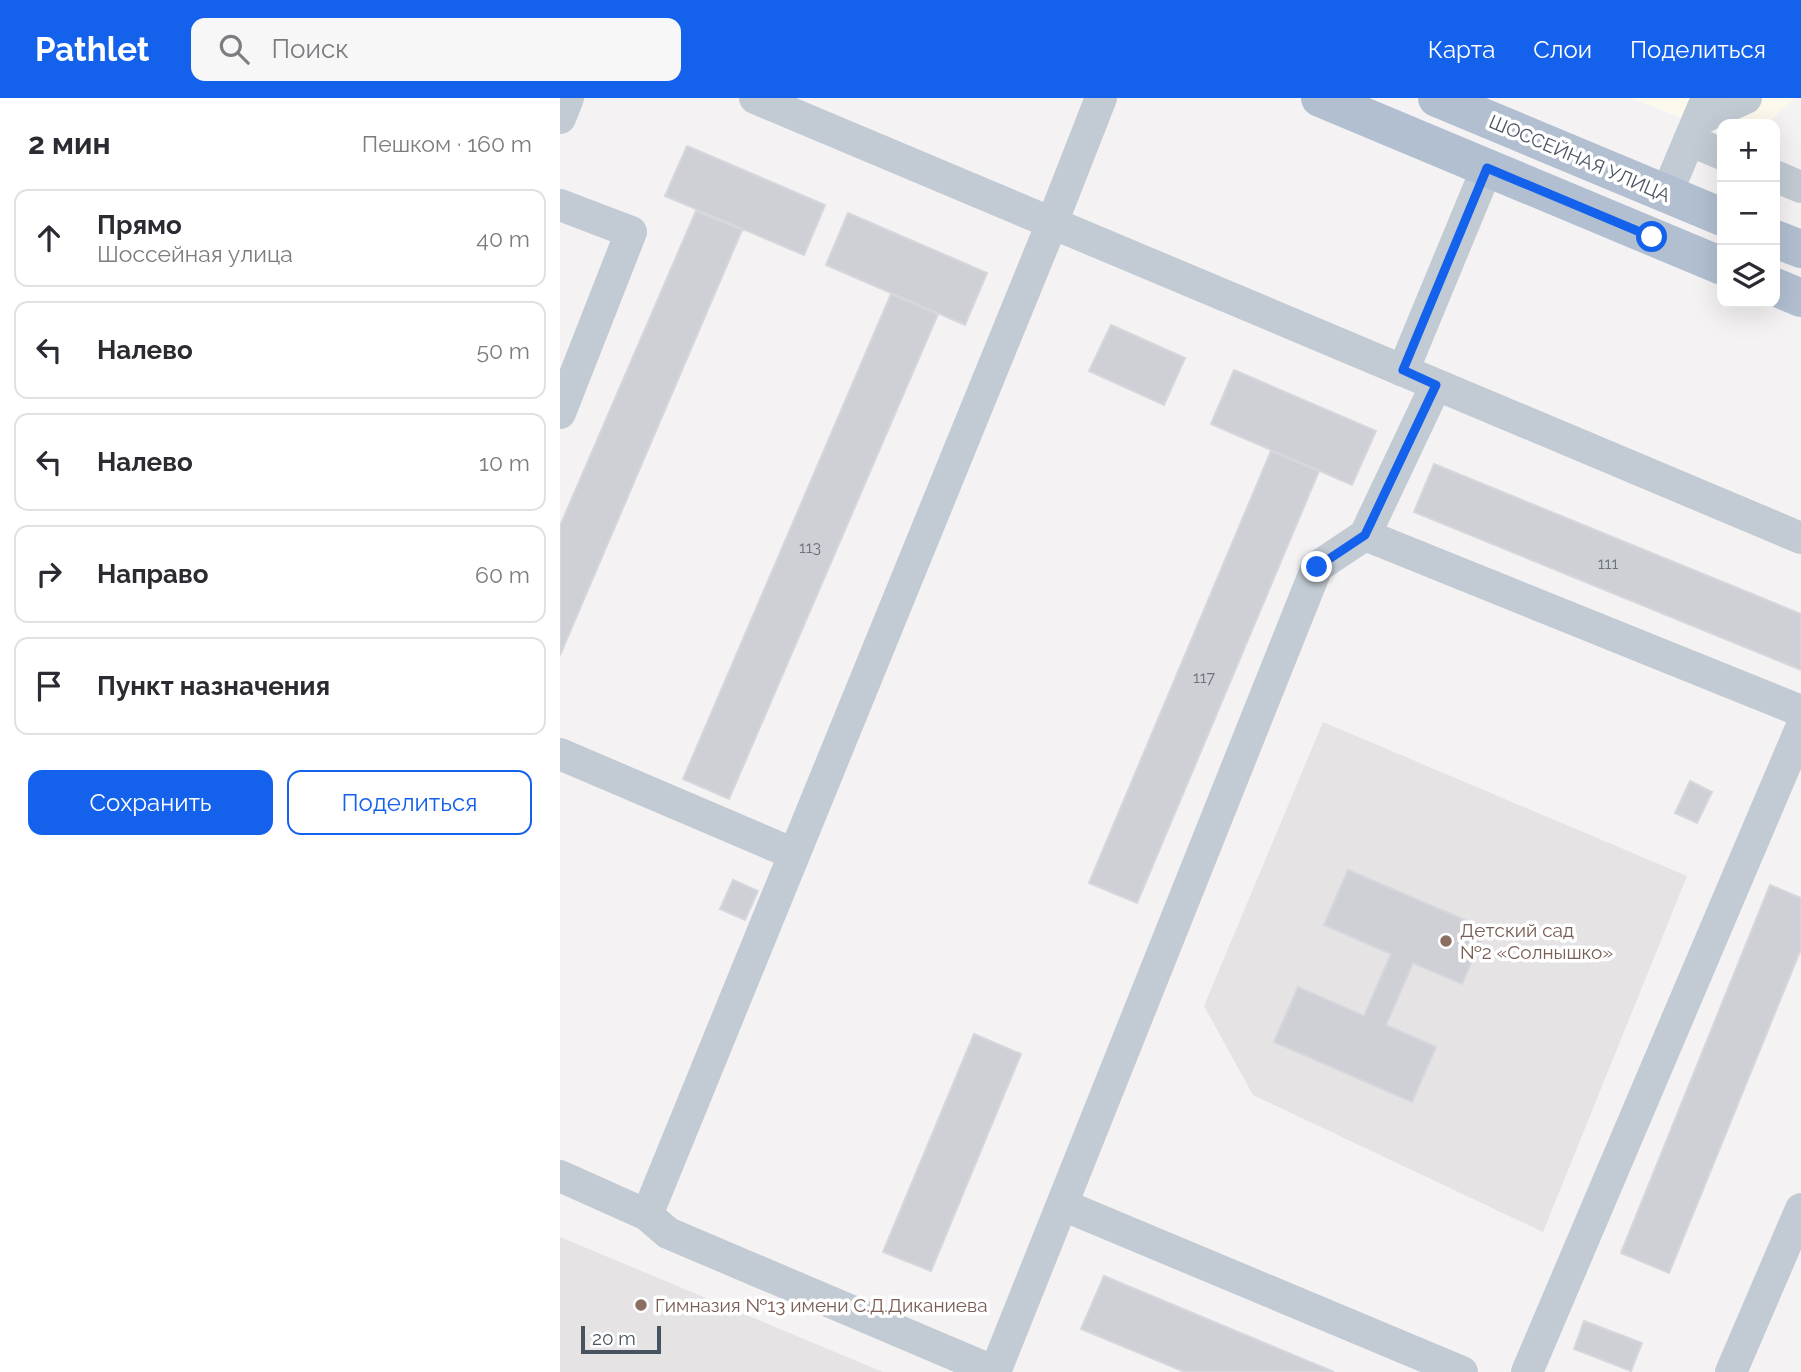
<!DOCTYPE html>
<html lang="ru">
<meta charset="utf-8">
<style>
:root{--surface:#fff;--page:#f7f7f7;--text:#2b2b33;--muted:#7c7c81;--line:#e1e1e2;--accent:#1462ec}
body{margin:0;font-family:Raleway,sans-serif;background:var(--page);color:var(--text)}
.controls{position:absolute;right:21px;top:21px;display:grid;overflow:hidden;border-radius:14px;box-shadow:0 7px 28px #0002}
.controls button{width:63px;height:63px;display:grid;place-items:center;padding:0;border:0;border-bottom:2px solid var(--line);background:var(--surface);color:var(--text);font:35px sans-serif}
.scale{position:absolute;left:21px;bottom:18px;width:80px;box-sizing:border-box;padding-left:7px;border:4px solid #485360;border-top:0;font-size:19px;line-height:24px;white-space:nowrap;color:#485360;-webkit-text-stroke:5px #fff;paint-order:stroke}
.stop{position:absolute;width:21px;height:21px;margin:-16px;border:5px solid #1462ec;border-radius:50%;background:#fff}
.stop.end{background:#1462ec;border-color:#fff;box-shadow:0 2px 7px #0008}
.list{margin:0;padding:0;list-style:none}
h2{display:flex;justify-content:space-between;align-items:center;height:91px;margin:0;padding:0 28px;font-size:30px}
h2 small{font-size:23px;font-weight:400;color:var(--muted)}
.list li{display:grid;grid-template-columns:46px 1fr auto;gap:21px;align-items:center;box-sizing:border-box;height:98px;margin:0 14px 14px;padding:0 14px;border:2px solid var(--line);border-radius:14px}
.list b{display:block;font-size:26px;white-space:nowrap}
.list p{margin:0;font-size:23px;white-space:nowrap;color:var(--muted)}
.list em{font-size:23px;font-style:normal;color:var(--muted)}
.actions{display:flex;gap:14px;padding:21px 28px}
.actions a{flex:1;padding:16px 0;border:2px solid var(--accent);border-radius:14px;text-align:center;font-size:24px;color:var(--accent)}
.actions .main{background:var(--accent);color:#fff}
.icon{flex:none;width:38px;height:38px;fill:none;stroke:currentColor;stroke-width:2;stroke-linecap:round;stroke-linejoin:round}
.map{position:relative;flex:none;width:1241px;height:1274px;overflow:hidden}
header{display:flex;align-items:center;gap:42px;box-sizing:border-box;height:98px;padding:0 35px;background:var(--accent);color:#fff}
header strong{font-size:33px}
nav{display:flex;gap:38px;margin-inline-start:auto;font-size:24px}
.search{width:490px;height:63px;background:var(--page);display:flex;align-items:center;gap:18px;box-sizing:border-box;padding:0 24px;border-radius:14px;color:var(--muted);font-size:26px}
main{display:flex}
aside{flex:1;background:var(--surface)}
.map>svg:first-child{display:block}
.commercial{fill:#fdf9ed}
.education{fill:#e5e3e4}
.building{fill:#ced0d6;stroke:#d6d7dd;stroke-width:2}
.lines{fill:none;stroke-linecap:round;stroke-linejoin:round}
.minor{stroke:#c2cbd3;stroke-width:32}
.major{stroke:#b1bfd1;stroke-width:38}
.route{stroke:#1462ec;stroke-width:9}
.education-dot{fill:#8d6e63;stroke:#fff;stroke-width:2.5}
.labels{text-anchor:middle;stroke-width:7;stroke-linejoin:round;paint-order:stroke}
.number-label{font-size:16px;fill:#6a727e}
.street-label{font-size:19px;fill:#485360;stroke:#fff}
.education-label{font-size:19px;fill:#785e54;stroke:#fff;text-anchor:start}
</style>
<header>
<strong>Pathlet</strong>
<div class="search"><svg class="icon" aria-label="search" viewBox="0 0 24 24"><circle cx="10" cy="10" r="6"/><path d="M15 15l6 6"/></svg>Поиск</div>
<nav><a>Карта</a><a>Слои</a><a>Поделиться</a></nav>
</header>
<main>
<aside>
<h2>2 мин<small>Пешком · 160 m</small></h2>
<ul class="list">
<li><svg class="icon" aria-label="ahead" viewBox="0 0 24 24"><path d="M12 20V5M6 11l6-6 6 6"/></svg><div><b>Прямо</b><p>Шоссейная улица</p></div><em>40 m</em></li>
<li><svg class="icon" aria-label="left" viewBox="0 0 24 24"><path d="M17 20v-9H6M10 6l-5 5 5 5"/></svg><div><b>Налево</b></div><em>50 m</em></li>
<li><svg class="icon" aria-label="left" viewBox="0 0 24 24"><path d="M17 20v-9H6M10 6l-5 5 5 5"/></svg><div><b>Налево</b></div><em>10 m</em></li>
<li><svg class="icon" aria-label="right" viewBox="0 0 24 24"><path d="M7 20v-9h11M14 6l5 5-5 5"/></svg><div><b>Направо</b></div><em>60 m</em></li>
<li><svg class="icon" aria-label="arrive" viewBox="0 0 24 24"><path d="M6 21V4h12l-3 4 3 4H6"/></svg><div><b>Пункт назначения</b></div></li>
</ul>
<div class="actions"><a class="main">Сохранить</a><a>Поделиться</a></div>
</aside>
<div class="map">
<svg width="1241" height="1274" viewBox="0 0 1241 1274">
<rect width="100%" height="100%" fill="#f4f2f2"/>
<!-- commercial -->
<path class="commercial" d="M1071,0h164l-29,26h-44v10z"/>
<!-- education -->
<path class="education" d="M763,624l364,154 -144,356 -290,-137 -49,-89z
M0,1139l323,135h-323z"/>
<!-- building -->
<path class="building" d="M127,48l138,59 -21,50 -139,-59z
M136,113l46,19 -182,425v-129z
M288,115l139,60 -22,52 -139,-60z
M331,196l47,20 -209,485 -46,-20z
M551,227l74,33 -21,47 -75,-34z
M674,272l142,61 -24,54 -141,-61z
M711,353l48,20 -182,432 -48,-20z
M874,366l367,150v56l-387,-158z
M1130,683l22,11 -15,31 -22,-10z
M788,772l138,59 -24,55 -49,-21 -27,62 50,22 -24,55 -138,-60 24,-55 66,29 27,-62 -67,-29z
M173,782l25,11 -13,29 -25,-11z
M1210,787l31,13v51l-132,324 -48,-20z
M414,936l47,20 -90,217 -48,-19z
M544,1178l230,96h-149l-104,-43z
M1024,1223l58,22 -11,28 -57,-22z"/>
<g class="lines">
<!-- minor -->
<path class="minor" d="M195,0l1046,440
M0,20l8,-20
M1138,22l48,-22
M1129,42l33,14
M1215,78l26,11
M1106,97l41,-97
M0,107l71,27 -71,181
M843,273l84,-203
M805,437l436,176
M0,656l234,100
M0,1078l87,39 21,18 327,139
M503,1107l399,167
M87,1117l405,-992 49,-125
M435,1274l322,-805 48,-32 71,-150
M967,1274l274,-644
M1171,1274l70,-163"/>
<!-- major -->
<path class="major" d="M760,0l402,168
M877,0l285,119
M1215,141l26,10
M1215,189l26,11"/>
</g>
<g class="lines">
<!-- route -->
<path class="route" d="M757,469l48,-32 71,-150 -33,-15 84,-202 165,69"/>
</g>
<!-- markers -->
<g class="education-dot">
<circle cx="886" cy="843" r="7"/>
<circle cx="81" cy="1207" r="7"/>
</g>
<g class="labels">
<!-- number labels -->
<g class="number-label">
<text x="250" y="455">113</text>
<text x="1048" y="471">111</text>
<text x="644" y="585">117</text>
</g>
<!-- street labels -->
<g class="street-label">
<text transform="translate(1020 60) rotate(23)" y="7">ШОССЕЙНАЯ УЛИЦА</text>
</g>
<!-- education labels -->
<g class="education-label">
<text x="900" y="839">Детский сад<tspan x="900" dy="22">№2 «Солнышко»</tspan></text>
<text x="95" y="1214">Гимназия №13 имени С.Д.Диканиева</text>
</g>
</g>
</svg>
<div class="controls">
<button>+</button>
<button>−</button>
<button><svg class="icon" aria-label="layers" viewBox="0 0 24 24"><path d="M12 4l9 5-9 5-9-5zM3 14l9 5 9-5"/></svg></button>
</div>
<div class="scale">20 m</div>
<div class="stop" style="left:1092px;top:139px"></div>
<div class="stop end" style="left:757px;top:469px"></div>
</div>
</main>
